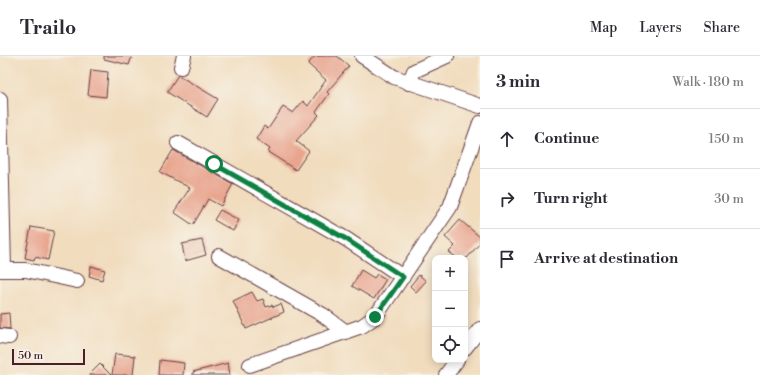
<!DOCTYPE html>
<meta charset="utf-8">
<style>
:root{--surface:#fff;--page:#f2f2f3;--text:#2b2b33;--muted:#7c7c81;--line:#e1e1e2}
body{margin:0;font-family:"Libre Bodoni",serif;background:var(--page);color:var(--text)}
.controls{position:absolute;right:12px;bottom:12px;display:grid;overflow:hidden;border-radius:8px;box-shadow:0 2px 10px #0003}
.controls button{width:36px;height:36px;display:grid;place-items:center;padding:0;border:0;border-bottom:1px solid var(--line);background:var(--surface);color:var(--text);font:20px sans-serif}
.scale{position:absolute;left:12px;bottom:10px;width:73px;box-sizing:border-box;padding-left:4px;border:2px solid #4a1f2b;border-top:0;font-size:11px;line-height:14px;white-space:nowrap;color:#4a1f2b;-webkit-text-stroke:3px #f7f3e8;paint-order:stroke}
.stop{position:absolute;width:12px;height:12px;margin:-9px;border:3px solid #0b8043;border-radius:50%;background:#fff}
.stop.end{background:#0b8043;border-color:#fff;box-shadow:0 1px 4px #0008}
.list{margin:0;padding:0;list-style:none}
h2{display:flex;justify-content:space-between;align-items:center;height:52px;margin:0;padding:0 16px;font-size:17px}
h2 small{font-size:13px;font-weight:400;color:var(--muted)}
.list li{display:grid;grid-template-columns:26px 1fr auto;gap:12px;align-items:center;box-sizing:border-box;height:60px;padding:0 16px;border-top:1px solid var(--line)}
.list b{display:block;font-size:15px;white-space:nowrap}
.list em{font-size:13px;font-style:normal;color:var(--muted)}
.icon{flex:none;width:22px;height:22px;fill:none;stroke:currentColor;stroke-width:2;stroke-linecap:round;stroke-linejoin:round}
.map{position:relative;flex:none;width:480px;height:319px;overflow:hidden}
header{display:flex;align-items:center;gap:24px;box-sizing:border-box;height:56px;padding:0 20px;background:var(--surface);border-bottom:1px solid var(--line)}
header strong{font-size:19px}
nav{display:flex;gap:22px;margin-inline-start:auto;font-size:14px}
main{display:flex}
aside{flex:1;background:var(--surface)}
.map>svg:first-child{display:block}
.building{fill:#e8a48e}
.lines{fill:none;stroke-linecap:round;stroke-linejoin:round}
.minor-casing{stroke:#633b41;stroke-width:16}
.minor{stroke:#fff;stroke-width:14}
.route{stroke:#0b8043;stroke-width:5}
</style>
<header>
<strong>Trailo</strong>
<nav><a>Map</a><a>Layers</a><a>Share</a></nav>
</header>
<main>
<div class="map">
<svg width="480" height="319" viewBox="0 0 480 319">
<rect width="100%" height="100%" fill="#f7f3e8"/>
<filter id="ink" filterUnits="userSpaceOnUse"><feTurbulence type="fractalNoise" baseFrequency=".025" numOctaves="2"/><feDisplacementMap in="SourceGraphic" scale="8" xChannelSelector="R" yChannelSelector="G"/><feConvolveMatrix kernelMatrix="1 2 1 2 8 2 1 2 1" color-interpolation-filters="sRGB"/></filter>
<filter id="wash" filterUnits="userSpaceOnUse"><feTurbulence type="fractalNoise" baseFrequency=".012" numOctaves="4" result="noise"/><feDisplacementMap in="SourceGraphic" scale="16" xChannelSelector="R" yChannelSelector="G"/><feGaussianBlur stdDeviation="0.9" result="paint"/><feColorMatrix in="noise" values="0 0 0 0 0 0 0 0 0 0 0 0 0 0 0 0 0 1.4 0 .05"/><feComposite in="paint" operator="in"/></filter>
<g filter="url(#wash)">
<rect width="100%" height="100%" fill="#f1dcbd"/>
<g id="blocks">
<!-- building -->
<path class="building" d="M104,0h28l-3,9 -25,-6z
M315,0h22l12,10 -22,26 2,2 -13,18 3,3 -23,26 13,10 -13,19 -28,-18 2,-3 -14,-10 8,-13 4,3 15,-22 10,6 10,-12 5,5 18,-26 -18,-16z
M91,14l17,2 -2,25 -18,-2z
M178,19l40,24 -11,18 -40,-25z
M173,94l60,34 -12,22 -13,-7 -15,26 -19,-13 16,-24 -30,-16z
M220,154l19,10 -6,11 -19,-11z
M460,164l20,17v6l-13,15h-10l-8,-6 6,-6 -10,-9z
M31,171l23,4 -6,29 -13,-3 -1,3 -9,-2z
M202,184l4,15 -21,6 -3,-17z
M91,210l14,4 -3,10 -13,-4z
M361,214l13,8 3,-4 9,5 -12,20 -22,-13z
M419,219l7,6 -10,11 -6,-6z
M252,236l5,9 6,-2 3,8 6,-2 1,2 8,-3 3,8 -38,17 -13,-28z
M9,257l1,16 -10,-1v-14z
M115,298l20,2 -2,19h-21z
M160,304l24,3 -1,12h-24z
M228,307l2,12h-37v-3z
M100,308l11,11h-22z"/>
</g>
</g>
<g filter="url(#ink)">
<use href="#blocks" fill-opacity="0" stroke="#633b41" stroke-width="1"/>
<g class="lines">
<!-- minor casing -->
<g class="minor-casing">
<path id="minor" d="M362,0l32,21 86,29
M181,11l3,-11
M409,27l5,-12 33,-15
M0,43l4,170
M178,87l168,96 57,38
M219,200l104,59 23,17
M0,214h26l51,11
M0,280l9,1
M465,292l15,-19
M250,309l112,-39 13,-9 75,-110 30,-84
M446,319l11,-15"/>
</g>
<!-- minor -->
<use href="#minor" class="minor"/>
</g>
</g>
<g class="lines" filter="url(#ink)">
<!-- route -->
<path class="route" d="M214,108l132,75 57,38 -28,40"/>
</g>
</svg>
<div class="controls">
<button>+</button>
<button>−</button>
<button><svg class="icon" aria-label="locate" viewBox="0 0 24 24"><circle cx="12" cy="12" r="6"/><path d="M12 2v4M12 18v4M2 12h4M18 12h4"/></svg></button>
</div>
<div class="scale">50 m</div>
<div class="stop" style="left:214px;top:108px"></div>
<div class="stop end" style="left:375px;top:261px"></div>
</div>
<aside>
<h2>3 min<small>Walk · 180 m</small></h2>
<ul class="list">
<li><svg class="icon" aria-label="ahead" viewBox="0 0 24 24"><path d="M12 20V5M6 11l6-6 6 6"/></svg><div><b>Continue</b></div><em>150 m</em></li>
<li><svg class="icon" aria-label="right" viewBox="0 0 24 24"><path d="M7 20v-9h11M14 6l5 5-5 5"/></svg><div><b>Turn right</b></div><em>30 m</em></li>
<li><svg class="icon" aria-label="arrive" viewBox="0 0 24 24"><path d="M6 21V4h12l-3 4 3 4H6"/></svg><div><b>Arrive at destination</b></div></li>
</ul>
</aside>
</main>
